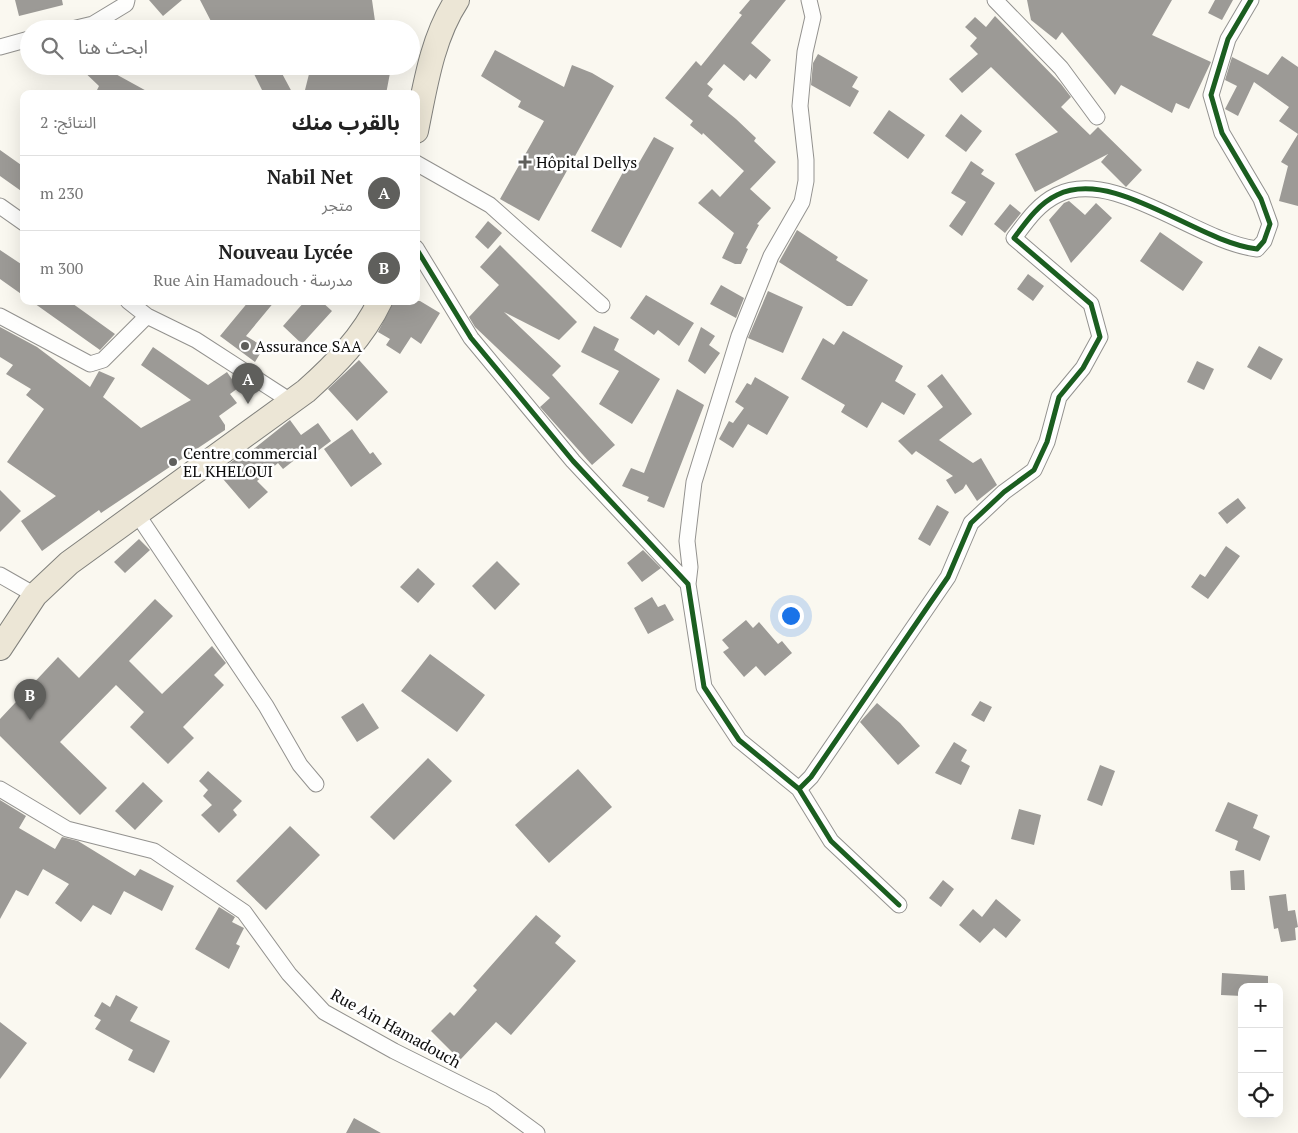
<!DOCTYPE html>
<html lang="ar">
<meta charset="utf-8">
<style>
:root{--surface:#fff;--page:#f6f6f6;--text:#222;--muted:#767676;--line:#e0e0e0;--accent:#5f5f5c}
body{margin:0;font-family:"PT Serif","Noto Sans Arabic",serif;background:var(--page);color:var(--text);direction:rtl}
.controls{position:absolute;right:15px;bottom:15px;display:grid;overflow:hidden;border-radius:10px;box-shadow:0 5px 20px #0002}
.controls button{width:45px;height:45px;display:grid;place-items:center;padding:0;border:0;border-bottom:1px solid var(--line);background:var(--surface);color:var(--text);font:25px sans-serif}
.you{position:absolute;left:790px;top:615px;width:18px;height:18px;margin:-12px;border:4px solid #fff;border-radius:50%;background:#1a73e8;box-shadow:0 0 0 8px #1a73e833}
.badge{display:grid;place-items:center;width:32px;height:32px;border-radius:50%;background:var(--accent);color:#fff;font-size:16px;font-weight:700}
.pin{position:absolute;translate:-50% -41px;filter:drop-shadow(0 1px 2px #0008)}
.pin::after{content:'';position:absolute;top:26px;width:18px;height:15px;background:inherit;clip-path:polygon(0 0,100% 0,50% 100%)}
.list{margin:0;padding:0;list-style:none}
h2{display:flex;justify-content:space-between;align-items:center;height:65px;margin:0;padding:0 20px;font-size:21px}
h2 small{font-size:16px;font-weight:400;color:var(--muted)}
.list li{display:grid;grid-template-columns:32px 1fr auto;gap:15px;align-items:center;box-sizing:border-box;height:75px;padding:0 20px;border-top:1px solid var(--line)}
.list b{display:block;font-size:19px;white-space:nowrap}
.list p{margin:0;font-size:16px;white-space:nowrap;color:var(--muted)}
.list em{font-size:16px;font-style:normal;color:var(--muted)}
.icon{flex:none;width:28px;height:28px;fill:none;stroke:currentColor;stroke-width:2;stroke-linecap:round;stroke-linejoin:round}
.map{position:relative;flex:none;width:1298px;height:1133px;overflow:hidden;direction:ltr}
.search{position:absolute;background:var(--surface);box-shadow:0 5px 20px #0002;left:20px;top:20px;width:400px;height:55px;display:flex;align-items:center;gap:12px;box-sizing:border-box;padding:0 18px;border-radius:28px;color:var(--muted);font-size:19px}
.panel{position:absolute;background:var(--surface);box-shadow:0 5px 20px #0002;left:20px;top:90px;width:400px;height:215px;border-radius:10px;direction:rtl}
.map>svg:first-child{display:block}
.building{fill:#9c9a96}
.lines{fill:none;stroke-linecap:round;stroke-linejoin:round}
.minor-casing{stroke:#93928f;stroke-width:17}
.primary-casing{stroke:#80807c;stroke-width:26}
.minor{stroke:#fefefd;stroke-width:15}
.primary{stroke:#ece6d6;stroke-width:24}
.cycleway-casing{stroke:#fff;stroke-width:8}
.cycleway{stroke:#1b5e20;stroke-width:5}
.poi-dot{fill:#5f5f5c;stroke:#fff;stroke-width:2}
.labels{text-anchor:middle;stroke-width:5;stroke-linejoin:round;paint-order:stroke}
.poi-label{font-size:16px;fill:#0c0c0c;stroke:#fff;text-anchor:start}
.street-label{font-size:16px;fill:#0c0c0c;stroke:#fff}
</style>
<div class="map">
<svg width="1298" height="1133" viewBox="0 0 1298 1133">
<rect width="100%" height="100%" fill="#faf8f0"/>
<!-- building -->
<path class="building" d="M15,0h47l1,5 -44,11z
M149,0h33l-19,16z
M200,0h172l3,21 -14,1 -13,7h-133z
M750,0h36l-35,43 20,17 -15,19 -6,-5 -6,7 -20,-17 -17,20 6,5 -5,7 28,23 20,19 -2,3 22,21 -26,27 21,19 -14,16 2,1 -13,23 2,1 -7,15h-6l-13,-6 12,-25 -36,-30 14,-14 8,8 24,-26 -41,-38 -1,2 -12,-10 3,-4 -28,-23 31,-37 5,5 41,-51 -3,-2z
M1027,0h145l-20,35 59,27 -22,47 -13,-6 -4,10 -51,-28 -6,10 -53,-63 -6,8 -25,-20z
M1215,0h18l-11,20 -14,-7z
M995,16l66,68 10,13 -10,10 29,28 8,-8 44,43 -16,17 -25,-25 7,-8 -73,38 -20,-38 43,-22 -67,-65 -29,26 -13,-14 29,-25 -8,-8 7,-8 -12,-11 10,-10 11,10z
M495,50l69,37 8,-22 20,8 22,13 -75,135 -39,-22 44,-78 -26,-14 3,-6 -40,-25z
M818,54l40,23 -6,10 7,4 -9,16 -39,-22 2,-22z
M1282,56l16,11v139l-19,-5 9,-35 -7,-4 17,-28 -19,-13 10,-14 -35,-25 -16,34 -13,-7 12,-23 -12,-6 7,-23 36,18z
M78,66h39l-5,6 40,22h-57l4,-8z
M250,66h28l15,28h-29z
M311,66h42l37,7 -4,21h-82z
M889,110l36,25 -17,24 -35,-26z
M961,114l21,17 -16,21 -21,-16z
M654,137l20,11 -53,100 -30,-17 37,-68 8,5z
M0,150l24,17v26l-24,-17z
M971,161l13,9 -3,4 14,9 -33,53 -13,-10 17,-24 -15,-9z
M1069,201l16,14 11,-12 16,15 -41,45 -22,-43 15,-17z
M1010,204l11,9 -16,20 -11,-9z
M488,221l14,12 -14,16 -13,-12z
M797,230l41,27 -2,3 32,20 -16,26h-5l-68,-44z
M1160,232l43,30 -20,29 -43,-30z
M500,245l77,77 -18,18 -55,-28 57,54 -9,9 63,70 -23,20 -52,-58 10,-9 -75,-71 -6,-10 30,-32 -19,-18z
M0,250l24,16v30l-24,-17z
M1028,274l16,12 -11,15 -16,-12z
M721,285l23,13 -8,20 -26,-14z
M768,291l35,16 -20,46 -35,-15z
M646,295l48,28 -15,23 -21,-16 -4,5 -24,-17z
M31,301h38l46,33 -15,16z
M249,301h26l-29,35 18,11 -9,15 -35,-26z
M305,301h16l11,10 -30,33 -19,-18z
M394,301h26l20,12 -19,31 -10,-7 -11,17 -14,-9 4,-6 -12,-7z
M594,326l25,13 -5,11 46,29 -28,45 -33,-20 20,-33 -38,-19z
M0,327l37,20 53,40 9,-16 16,7 -12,19 38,31 50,-28 -50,-35 12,-18 55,38 19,-13 11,16 -8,6 7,9 -18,13 6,9v5l-124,83 -2,-3 -57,41 -21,-30 35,-25 -49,-34 37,-53 -18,-14 5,-6 -25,-15 7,-9 -13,-8z
M701,327l14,9 -6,9 11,8 -15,21 -17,-13z
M843,331l60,35 -8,15 21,13 -12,21 -22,-13 -15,26 -26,-16 4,-7 -44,-26 22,-41 11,7z
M1259,346l24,13 -12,21 -24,-13z
M359,360l29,32 -31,29 -29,-32z
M1197,361l17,8 -10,21 -17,-8z
M942,374l30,40 -33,26 34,23 8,-5 16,27 -20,16 -11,-17 -3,5 -8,5 -9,-14 7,-4 -37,-25 -4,4 -14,-14 45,-34 -16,-21z
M755,377l34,20 -22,38 -19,-11 -15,24 -14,-9 10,-18 4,2 11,-15 -9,-6 12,-19 4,2z
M677,389l27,16 -40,103 -17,-7 2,-4 -27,-11 9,-18 13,5z
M290,420l11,15 17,-12 13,18 -16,12 -4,-6 -28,22 -5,-6 -21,18 11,11 -19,17 -32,-37 27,-19 2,2z
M352,429l18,25 3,-2 9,12 -31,23 -27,-38z
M0,490l21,21 -21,21z
M1238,498l8,10 -19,16 -9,-11z
M937,505l12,7 -19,34 -12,-7z
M139,539l11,11 -25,23 -11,-11z
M1226,546l14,10 -32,43 -17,-12 9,-13 5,3z
M643,550l18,18 -19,14 -15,-19z
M497,561l23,23 -25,26 -23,-24z
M418,568l17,16 -17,19 -18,-16z
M652,597l6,10 7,-3 9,16 -26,14 -14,-26z
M155,599l18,17 -44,45 33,33 50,-48 14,17 -12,12 10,10 -41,42 11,11 -26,26 -38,-37 14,-15 -28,-27 -56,57 47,46 -27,27 -80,-79v-17l58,-62 21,21z
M746,620l7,8 6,-6 19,22 4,-3 10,12 -27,23 -9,-10 -12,11 -21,-25 6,-4 -7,-8z
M430,654l55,41 -28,37 -56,-41z
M980,701l12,6 -8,15 -13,-7z
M363,703l16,25 -22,14 -16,-25z
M877,703l23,20 20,23 -22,19 -38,-43z
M954,742l13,8 -6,11 9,5 -9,19 -26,-12z
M428,758l24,23 -58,59 -24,-23z
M1100,765l15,6 -13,35 -15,-6z
M578,769l34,38 -63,56 -34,-38z
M208,771l34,30 -9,9 4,5 -18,18 -18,-18 11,-10 -9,-9 5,-6 -9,-9z
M143,782l20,19 -28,29 -20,-19z
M0,800l26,16 -7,12 36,21 7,-12 16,4 57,35 5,-7 34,17 -12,25 -38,-20 -13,24 -18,-10 -12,17 -26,-19 14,-19 -26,-15 -15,27 -12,-6 -16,29z
M1228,802l30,13 -5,13 17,8 -10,25 -25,-11 3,-9 -23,-10z
M1019,809l22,6 -7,30 -23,-6z
M290,826l30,29 -54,55 -30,-29z
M1244,870l1,20h-14l-1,-19z
M943,880l11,9 -13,18 -12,-9z
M1286,894l2,17 7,-1 3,17 -3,1 1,12 -15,2 -3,-14 -4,1 -5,-33z
M996,899l25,21 -15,18 -12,-10 -14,15 -21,-18 14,-16 9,8z
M219,907l16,10 -3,5 12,6 -8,16 4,2 -11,23 -34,-20z
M536,915l25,21 -6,7 21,18 -65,74 -15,-13 -36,38 -29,-29 19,-19 4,4 23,-26 -4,-4z
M1222,973l46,3v11h-26v9l-21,-1z
M116,995l22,12 -8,14 40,20 -16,32 -26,-13 5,-10 -38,-21 6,-9 -7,-4 8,-14 8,5z
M0,1022l27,21 -27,36z
M354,1118l27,15h-35z"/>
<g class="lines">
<!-- minor casing -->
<g class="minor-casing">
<path id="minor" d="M995,0l66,68 36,49
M72,29l21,-5 33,-20 1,-4
M0,47l29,-8
M416,163l74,42 112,100
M0,206l24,17
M416,248l55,90 102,123 115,123 16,103 35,53 60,49 32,52 68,64
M128,301l19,15 49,24 96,62
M0,316l90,48 13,-4 44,-44
M137,514l129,192 34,59 16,19
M0,575l35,20
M688,584l2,-17 -3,-26 7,-59 45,-146 32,-80 31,-54 4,-21v-21l-6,-54 5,-54 8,-35 -4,-17
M0,789l67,40 87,22 90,61 45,62 35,38 70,39 98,49 45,33
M799,789l12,-12 137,-200 23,-54 33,-31 30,-22 13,-28 12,-45 24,-29 17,-31 -9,-33 -77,-66c12,-16 24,-34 43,-43 57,-28 140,47 200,54l7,-8 6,-17 -9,-25 -39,-66 -11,-38 17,-56 23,-39"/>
</g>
<!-- primary casing -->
<g class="primary-casing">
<path id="primary" d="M416,131c9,-44 16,-93 41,-131
M0,648l35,-53 34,-32 237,-172c29,-26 57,-54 74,-90"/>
</g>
<!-- minor -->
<use href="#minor" class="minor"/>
<!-- primary -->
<use href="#primary" class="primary"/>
<!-- cycleway casing -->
<g class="cycleway-casing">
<path id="cycleway" d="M416,248l55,90 102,123 115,123 16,103 35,53 60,49 32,52 68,64
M799,789l12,-12 137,-200 23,-54 33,-31 30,-22 13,-28 12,-45 24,-29 17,-31 -9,-33 -77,-66c12,-16 24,-34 43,-43 57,-28 140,47 200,54l7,-8 6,-17 -9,-25 -39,-66 -11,-38 17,-56 23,-39"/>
</g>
<!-- cycleway -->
<use href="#cycleway" class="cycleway"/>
</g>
<!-- markers -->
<g class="poi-dot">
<path d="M522.5 154.5h5v5h5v5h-5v5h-5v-5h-5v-5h5z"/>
<circle cx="245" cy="346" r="5"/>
<circle cx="173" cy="462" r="5"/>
</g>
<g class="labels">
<!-- poi labels -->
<g class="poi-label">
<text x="536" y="168">Hôpital Dellys</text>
<text x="255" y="352">Assurance SAA</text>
<text x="183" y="459">Centre commercial<tspan x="183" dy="18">EL KHELOUI</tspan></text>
</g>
<!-- street labels -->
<g class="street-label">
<text transform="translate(396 1028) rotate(29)" y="6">Rue Ain Hamadouch</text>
</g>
</g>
</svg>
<div class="controls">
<button>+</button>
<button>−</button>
<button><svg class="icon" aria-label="locate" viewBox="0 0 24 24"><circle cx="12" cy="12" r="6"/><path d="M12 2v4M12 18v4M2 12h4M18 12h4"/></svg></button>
</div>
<div class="you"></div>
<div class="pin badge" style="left:248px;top:404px">A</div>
<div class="pin badge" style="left:30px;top:720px">B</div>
<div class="search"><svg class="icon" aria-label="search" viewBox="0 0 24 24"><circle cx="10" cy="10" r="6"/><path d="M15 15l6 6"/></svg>ابحث هنا</div>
<section class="panel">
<h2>بالقرب منك<small>النتائج: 2</small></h2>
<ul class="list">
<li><span class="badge">A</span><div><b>Nabil Net</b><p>متجر</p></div><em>230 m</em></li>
<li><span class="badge">B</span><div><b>Nouveau Lycée</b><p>مدرسة · Rue Ain Hamadouch</p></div><em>300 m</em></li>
</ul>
</section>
</div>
